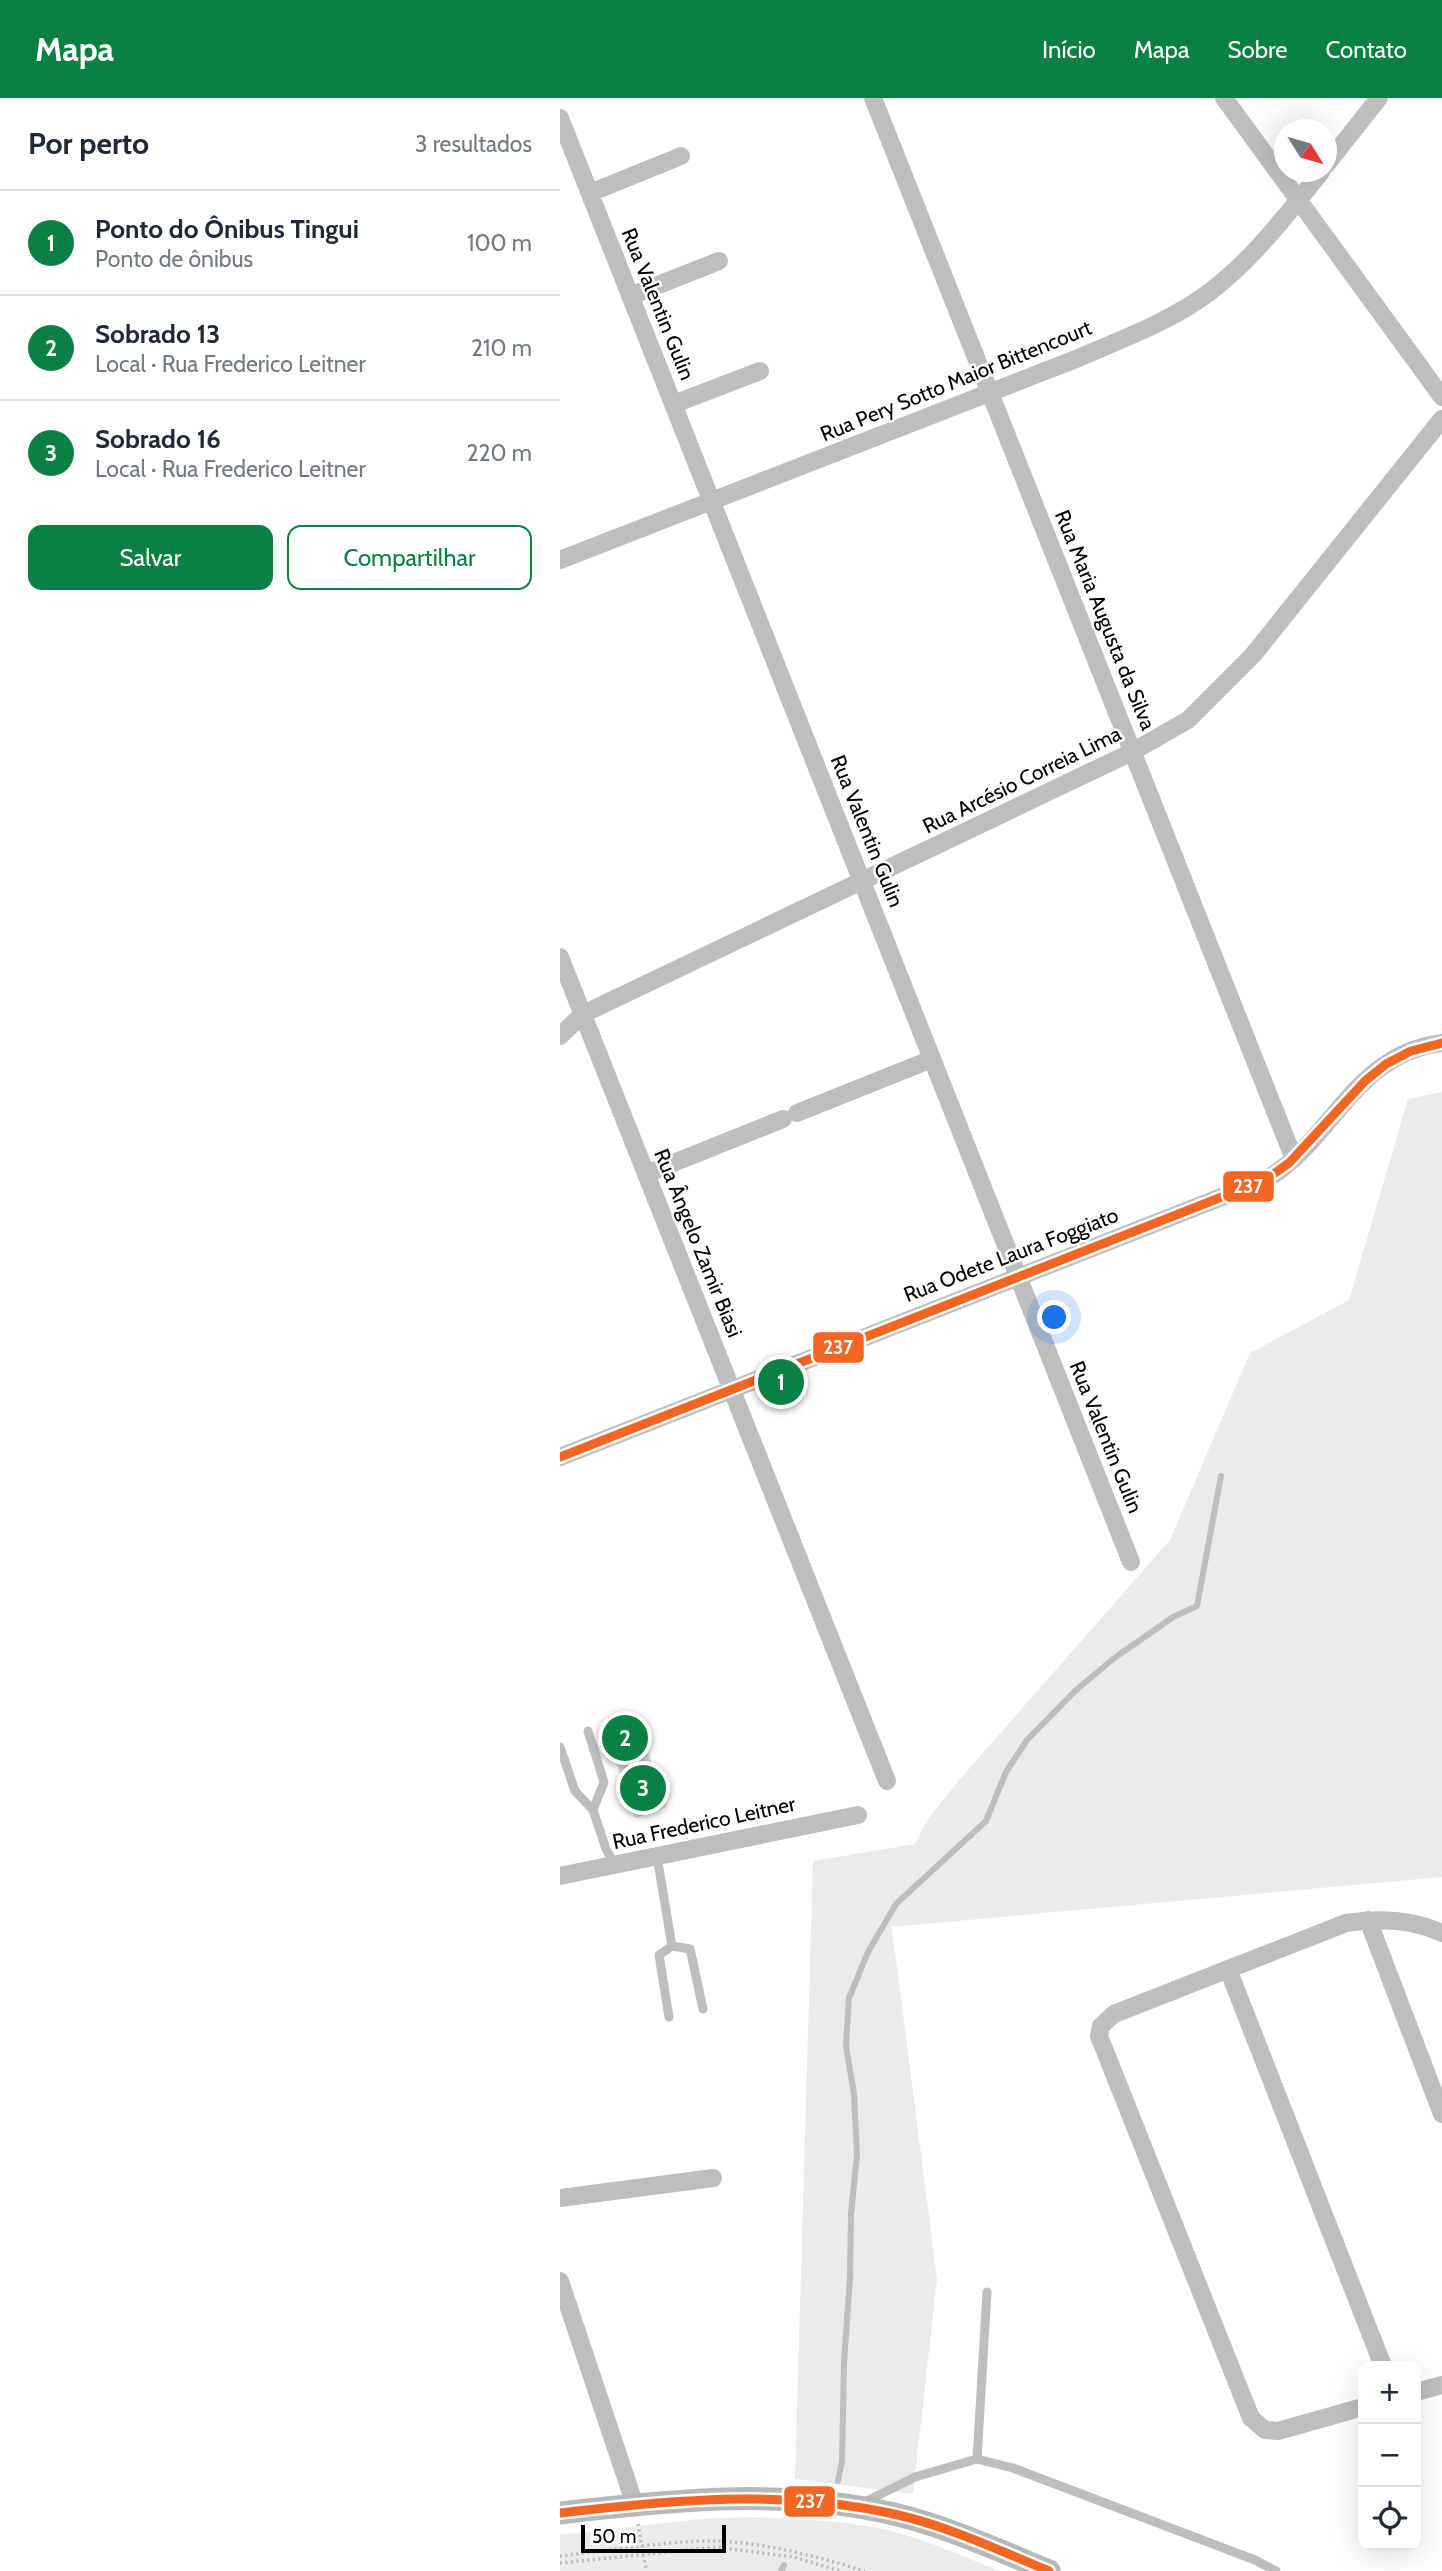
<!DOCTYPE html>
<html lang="pt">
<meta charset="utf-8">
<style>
:root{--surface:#fff;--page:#f2f2f3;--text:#1f2937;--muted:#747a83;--line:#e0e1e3;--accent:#0b8043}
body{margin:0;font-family:Cabin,sans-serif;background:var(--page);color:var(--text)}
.controls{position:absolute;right:21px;bottom:21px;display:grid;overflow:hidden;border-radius:14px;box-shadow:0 7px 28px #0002}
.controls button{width:63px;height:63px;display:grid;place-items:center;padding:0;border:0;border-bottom:2px solid var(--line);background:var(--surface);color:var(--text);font:35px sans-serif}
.compass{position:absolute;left:714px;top:21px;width:63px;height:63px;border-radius:50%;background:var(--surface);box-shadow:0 7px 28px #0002;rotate:127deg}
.scale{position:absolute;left:21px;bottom:18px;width:145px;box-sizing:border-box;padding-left:7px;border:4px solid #000;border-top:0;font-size:19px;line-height:24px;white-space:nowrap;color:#000;-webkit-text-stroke:5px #fff;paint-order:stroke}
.you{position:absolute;left:495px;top:1220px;width:24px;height:24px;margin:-18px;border:5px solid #fff;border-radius:50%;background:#1a73e8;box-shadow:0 0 0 10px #1a73e833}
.badge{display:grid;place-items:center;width:46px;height:46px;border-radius:50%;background:var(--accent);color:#fff;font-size:23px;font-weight:700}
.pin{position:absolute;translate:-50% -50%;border:4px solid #fff;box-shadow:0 2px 7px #0006}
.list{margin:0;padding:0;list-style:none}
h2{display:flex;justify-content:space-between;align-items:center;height:91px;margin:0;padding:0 28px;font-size:30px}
h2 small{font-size:23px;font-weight:400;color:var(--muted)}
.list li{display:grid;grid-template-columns:46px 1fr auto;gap:21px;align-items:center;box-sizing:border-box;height:105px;padding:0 28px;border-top:2px solid var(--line)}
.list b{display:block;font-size:26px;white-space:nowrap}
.list p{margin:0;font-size:23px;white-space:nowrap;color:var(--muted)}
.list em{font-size:23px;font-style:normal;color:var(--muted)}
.actions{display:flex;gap:14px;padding:21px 28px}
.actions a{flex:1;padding:16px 0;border:2px solid var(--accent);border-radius:14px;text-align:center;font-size:24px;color:var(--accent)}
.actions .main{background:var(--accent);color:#fff}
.icon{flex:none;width:38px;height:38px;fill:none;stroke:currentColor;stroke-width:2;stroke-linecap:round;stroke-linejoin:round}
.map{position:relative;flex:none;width:882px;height:2473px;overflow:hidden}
header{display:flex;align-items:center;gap:42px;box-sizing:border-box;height:98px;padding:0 35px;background:var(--accent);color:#fff}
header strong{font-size:33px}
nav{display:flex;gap:38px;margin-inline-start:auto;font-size:24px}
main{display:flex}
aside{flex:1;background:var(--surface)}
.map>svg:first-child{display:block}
.green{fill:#ebebeb}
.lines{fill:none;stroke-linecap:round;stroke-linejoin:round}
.stream{stroke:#bebebe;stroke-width:6}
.building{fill:#dfdfdf}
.path{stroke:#b9b9b9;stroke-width:3.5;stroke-dasharray:2 3.5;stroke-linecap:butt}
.lane{stroke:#bebebe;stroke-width:9}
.street{stroke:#bebebe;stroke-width:18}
.secondary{stroke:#b8b8b8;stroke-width:23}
.bus-1-casing{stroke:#fff;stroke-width:14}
.bus-1{stroke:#f26522;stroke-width:9}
.labels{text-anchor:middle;stroke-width:5;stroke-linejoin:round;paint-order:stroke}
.street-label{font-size:21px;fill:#000;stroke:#fff}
.line-badge{stroke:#fff;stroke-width:2.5}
.badge-label{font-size:19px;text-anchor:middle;font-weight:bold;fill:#fff}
</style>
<header>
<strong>Mapa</strong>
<nav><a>Início</a><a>Mapa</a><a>Sobre</a><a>Contato</a></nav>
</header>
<main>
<aside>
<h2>Por perto<small>3 resultados</small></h2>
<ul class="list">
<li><span class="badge">1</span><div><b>Ponto do Ônibus Tingui</b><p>Ponto de ônibus</p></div><em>100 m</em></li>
<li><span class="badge">2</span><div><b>Sobrado 13</b><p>Local · Rua Frederico Leitner</p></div><em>210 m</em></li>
<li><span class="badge">3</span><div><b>Sobrado 16</b><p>Local · Rua Frederico Leitner</p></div><em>220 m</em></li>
</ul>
<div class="actions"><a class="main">Salvar</a><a>Compartilhar</a></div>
</aside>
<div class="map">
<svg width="882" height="2473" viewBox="0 0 882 2473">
<rect width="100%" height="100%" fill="#fff"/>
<!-- green -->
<path class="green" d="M882,994v785l-552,50 2,1 45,351 -24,215 -118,-15 18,-618 102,-17 13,-25 33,-41 209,-238 80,-187 99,-53 59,-201z
M194,2419c40,2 80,3 119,10 44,8 86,28 127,44h-440v-36l140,-16z"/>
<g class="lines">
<!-- stream -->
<path class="stream" d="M278,2383l4,-20 2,-98 6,-86 1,-63 6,-59 -3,-61 -8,-48 3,-48 19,-46 28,-48 90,-83 20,-49 21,-32 48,-49 38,-32 60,-42 24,-11 24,-130
M221,2473l3,-6"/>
</g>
<!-- building -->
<path class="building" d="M78,1624l29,85 -32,11 -29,-85z"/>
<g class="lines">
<!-- path -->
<path class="path" d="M78,2426l4,23
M83,2457l4,16
M0,2458c46,-5 94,-13 140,-15 57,-1 111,14 165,30
M0,2465l156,-16 77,10 48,14"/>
<!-- lane -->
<path class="lane" d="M0,1649l15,44 18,19 11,-28 -16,-51
M33,1712l13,39 9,16
M97,1758l15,90
M109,1919l-10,-62 13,-9 18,3 13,60
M417,2361l10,-167
M303,2405l52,-26 62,-18 36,9 242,92 21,11"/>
<!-- street -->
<path class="street" d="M313,0l421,1061
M664,0l218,299
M0,20l571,1444
M766,67l53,-67
M30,95l91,-37
M70,198l89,-35
M114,306l86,-33
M0,462l516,-201c46,-20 96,-38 135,-68 43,-33 77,-78 110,-119
M0,859l327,824
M0,938l23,-22 549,-262 56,-32 65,-65 189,-236
M237,1015l135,-54
M86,1076l137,-55
M0,1359l705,-277c69,-40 87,-125 177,-137
M0,1778l298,-61
M808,1822l74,194
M668,1871l155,397
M0,2100l153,-20
M0,2183l75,224
M856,2294l26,-7
M803,2309l-85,24 -13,-1 -14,-12 -152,-382 2,-10 13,-12 232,-91c33,-5 66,-4 96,10"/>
<!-- secondary -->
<path class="secondary" d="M0,2415c111,-13 224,-25 334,1 54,13 104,36 155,57"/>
<!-- bus-1 casing -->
<g class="bus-1-casing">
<path id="bus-1" d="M0,1359l705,-277 24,-17 76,-82 21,-17 25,-13 31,-8
M0,2415c111,-13 224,-24 334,1 54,12 104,36 155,57"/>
</g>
<!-- bus-1 -->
<use href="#bus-1" class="bus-1"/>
</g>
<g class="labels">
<!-- street labels -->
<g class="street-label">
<text transform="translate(98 206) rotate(68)" y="7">Rua Valentin Gulin</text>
<text transform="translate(396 283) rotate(-22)" y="7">Rua Pery Sotto Maior Bittencourt</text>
<text transform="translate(545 522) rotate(68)" y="7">Rua Maria Augusta da Silva</text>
<text transform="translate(462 682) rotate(-26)" y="7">Rua Arcésio Correia Lima</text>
<text transform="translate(307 733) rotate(68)" y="7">Rua Valentin Gulin</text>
<text transform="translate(138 1145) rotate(68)" y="7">Rua Ângelo Zamir Biasi</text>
<text transform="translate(451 1157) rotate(-21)" y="7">Rua Odete Laura Foggiato</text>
<text transform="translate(546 1339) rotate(68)" y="7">Rua Valentin Gulin</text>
<text transform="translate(144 1725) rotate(-12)" y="7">Rua Frederico Leitner</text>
</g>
</g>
<g class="line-badge">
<rect x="662" y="1072" width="53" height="33" rx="7" fill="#f26522"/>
<rect x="252" y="1233" width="53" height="33" rx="7" fill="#f26522"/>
<rect x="223" y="2387" width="53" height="33" rx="7" fill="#f26522"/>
</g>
<g class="badge-label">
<text x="688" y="1095">237</text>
<text x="278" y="1256">237</text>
<text x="250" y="2410">237</text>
</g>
</svg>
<div class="controls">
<button>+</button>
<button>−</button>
<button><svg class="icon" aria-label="locate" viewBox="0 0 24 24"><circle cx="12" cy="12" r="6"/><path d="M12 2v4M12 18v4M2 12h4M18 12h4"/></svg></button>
</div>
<svg class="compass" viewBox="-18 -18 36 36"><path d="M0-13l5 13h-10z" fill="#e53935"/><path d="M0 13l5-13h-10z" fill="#747a83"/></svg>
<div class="scale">50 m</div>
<div class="you"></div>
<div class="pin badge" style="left:221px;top:1284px">1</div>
<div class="pin badge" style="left:65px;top:1640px">2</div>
<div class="pin badge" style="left:83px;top:1690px">3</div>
</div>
</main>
